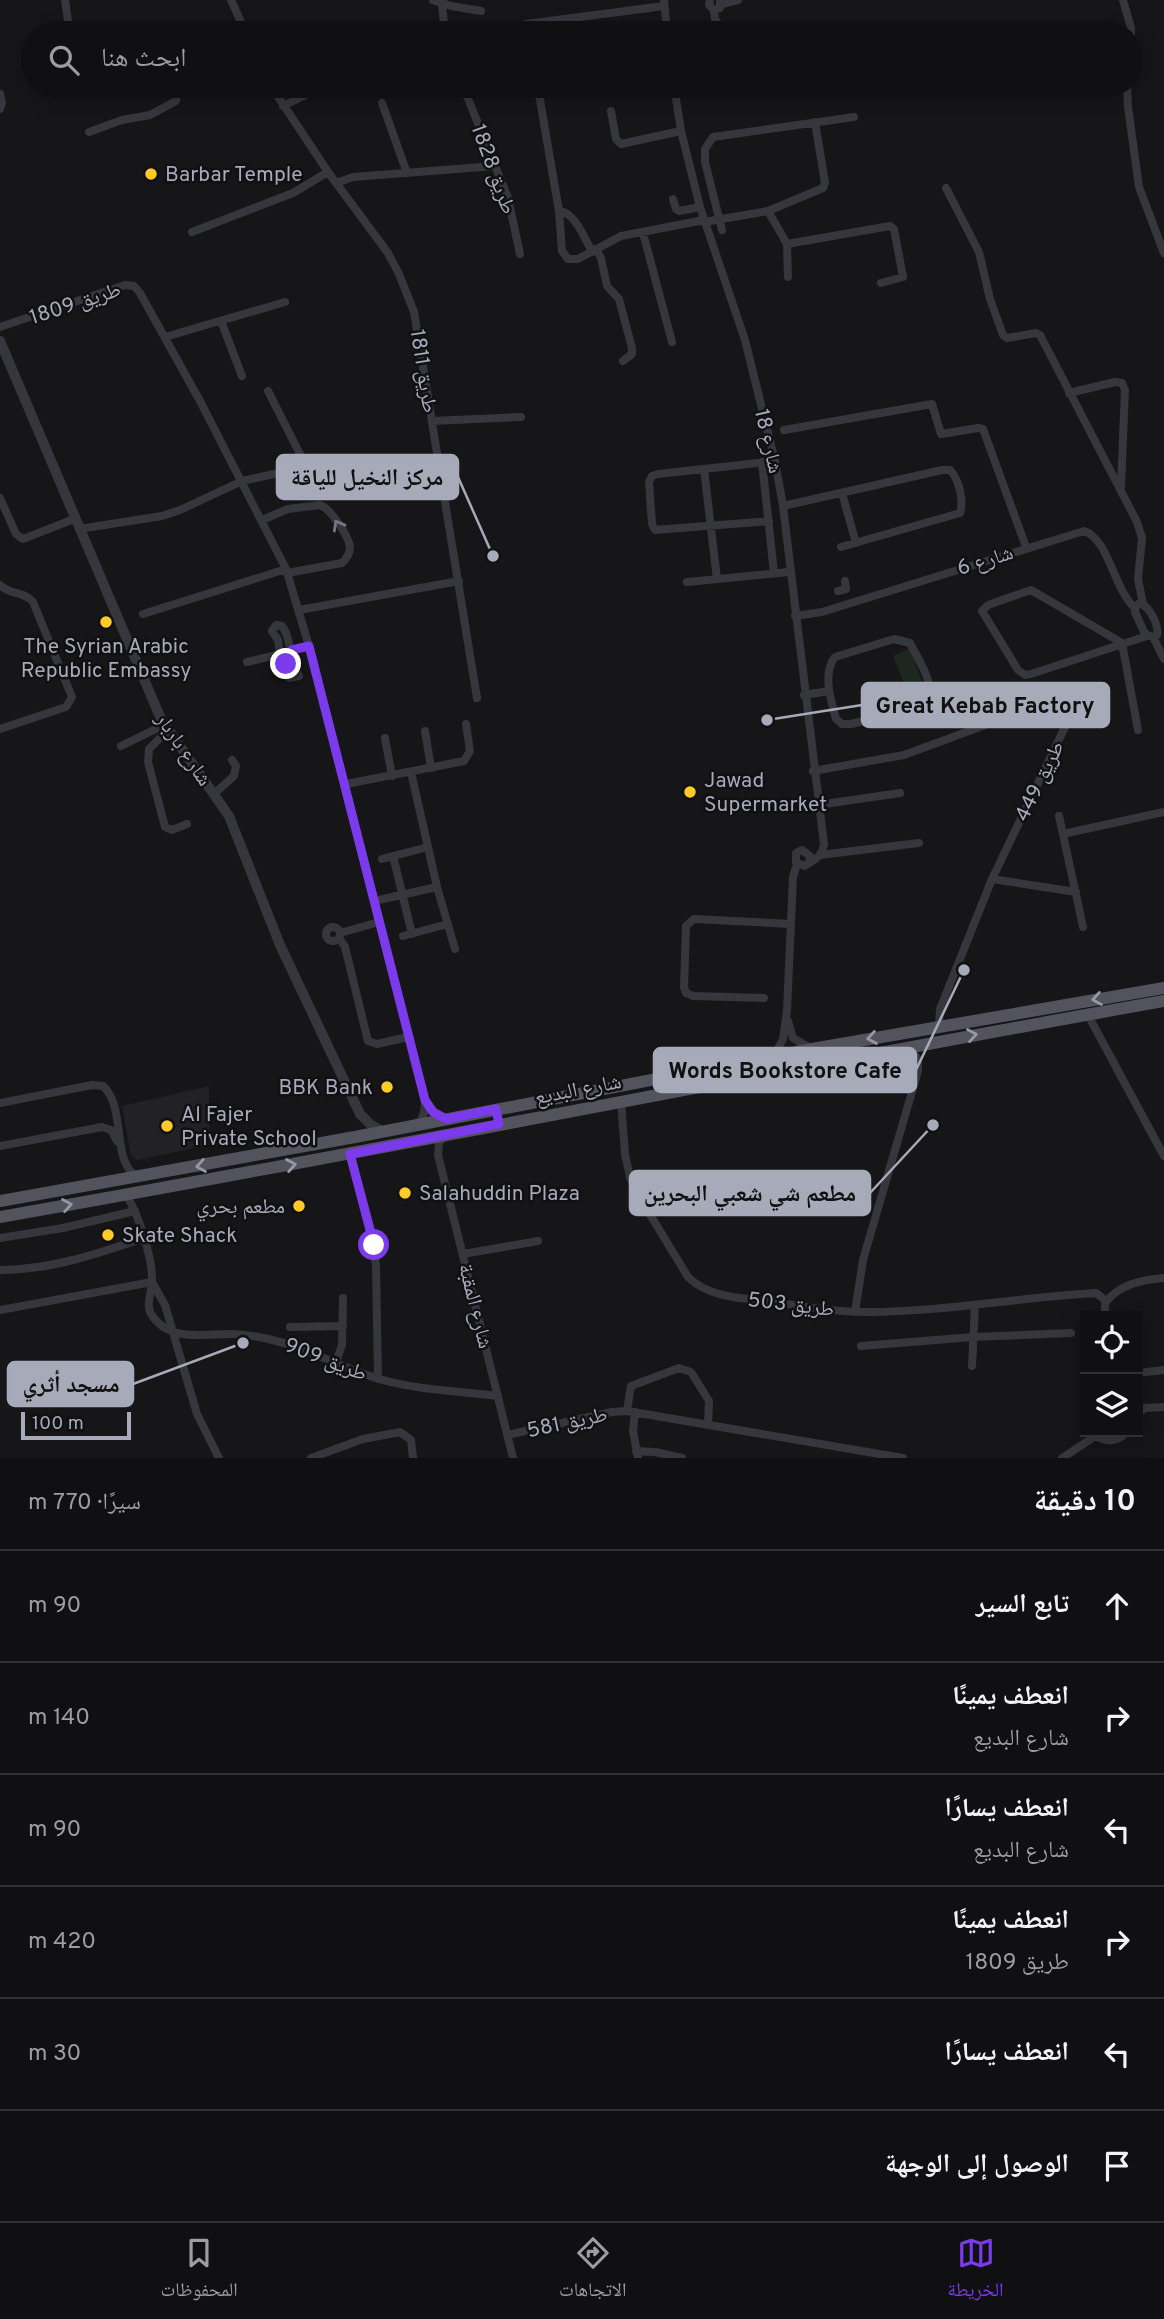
<!DOCTYPE html>
<html lang="ar">
<meta charset="utf-8">
<style>
:root{--surface:#101012;--page:#19191b;--text:#f1f3f6;--muted:#9c9d9f;--line:#303032;--accent:#7c3aed}
body{margin:0;font-family:Overpass,"Noto Naskh Arabic",sans-serif;background:var(--page);color:var(--text);direction:rtl}
.controls{position:absolute;right:21px;bottom:21px;display:grid;overflow:hidden;border-radius:0px;box-shadow:0 4px 18px #0003}
.controls button{width:63px;height:63px;display:grid;place-items:center;padding:0;border:0;border-bottom:2px solid var(--line);background:var(--surface);color:var(--text);font:35px sans-serif}
.scale{position:absolute;left:21px;bottom:18px;width:110px;box-sizing:border-box;padding-left:7px;border:4px solid #a6aab9;border-top:0;font-size:19px;line-height:24px;white-space:nowrap;color:#a6aab9;-webkit-text-stroke:5px #111013;paint-order:stroke}
.stop{position:absolute;width:21px;height:21px;margin:-16px;border:5px solid #7c3aed;border-radius:50%;background:#fff}
.stop.end{background:#7c3aed;border-color:#fff;box-shadow:0 2px 7px #0008}
.list{margin:0;padding:0;list-style:none}
h2{display:flex;justify-content:space-between;align-items:center;height:91px;margin:0;padding:0 28px;font-size:30px}
h2 small{font-size:23px;font-weight:400;color:var(--muted)}
.list li{display:grid;grid-template-columns:46px 1fr auto;gap:21px;align-items:center;box-sizing:border-box;height:112px;padding:0 28px;border-top:2px solid var(--line)}
.list b{display:block;font-size:26px;white-space:nowrap}
.list p{margin:0;font-size:23px;white-space:nowrap;color:var(--muted)}
.list em{font-size:23px;font-style:normal;color:var(--muted)}
.icon{flex:none;width:38px;height:38px;fill:none;stroke:currentColor;stroke-width:2;stroke-linecap:round;stroke-linejoin:round}
.map{position:relative;flex:none;width:1164px;height:1458px;overflow:hidden;direction:ltr}
.search{position:absolute;background:var(--surface);box-shadow:0 4px 18px #0003;left:21px;right:21px;top:21px;height:77px;display:flex;align-items:center;gap:18px;box-sizing:border-box;padding:0 24px;border-radius:38px;color:var(--muted);font-size:26px}
.sheet{height:763px;background:var(--surface)}
nav{display:flex;justify-content:space-around;align-items:center;box-sizing:border-box;height:98px;border-top:2px solid var(--line);background:var(--surface);font-size:19px;color:var(--muted)}
nav a{display:grid;justify-items:center;gap:4px}
nav .on{color:var(--accent)}
.map>svg:first-child{display:block}
.built{fill:#222125}
.green{fill:#1d261f}
.lines{fill:none;stroke-linecap:round;stroke-linejoin:round}
.minor{stroke:#36373d;stroke-width:8}
.tertiary{stroke:#36373d;stroke-width:10}
.primary{stroke:#52535c;stroke-width:12}
.oneway{stroke:#747681}
.oneway2{stroke:#9599a6}
.route{stroke:#7c3aed;stroke-width:9}
.poi-dot{fill:#fecb27;stroke:#111013;stroke-width:2.5}
.labels{text-anchor:middle;stroke-width:5;stroke-linejoin:round;paint-order:stroke}
.street-label{font-size:21px;fill:#a6aab9;stroke:#111013}
.poi-label{font-size:21px;fill:#a6aab9;stroke:#111013;text-anchor:start}
.leader{fill:none;stroke:#a6aab9;stroke-width:2.5}
.callout-dot{fill:#a6aab9;stroke:#111013;stroke-width:2.5}
.callout{fill:#a6aab9;stroke:#a6aab9;stroke-width:2.5}
.callout-label{font-size:23px;text-anchor:middle;font-weight:bold;fill:#111}
</style>
<div class="map">
<svg width="1164" height="1458" viewBox="0 0 1164 1458">
<rect width="100%" height="100%" fill="#161518"/>
<!-- built -->
<path class="built" d="M209,1086v59l-72,15 -6,-4 -9,-50z"/>
<!-- green -->
<path class="green" d="M910,648l13,36 -16,7 -14,-35z"/>
<g class="lines">
<!-- minor -->
<path class="minor" d="M65,0l3,21
M231,0l15,33
M433,0l18,6 30,5
M664,0l3,33
M710,0l-1,5 5,5 6,-2v-8
M1123,0l8,28v29
M442,4l3,29
M722,4l16,-4
M714,10l1,9 9,14
M526,24l138,-18
M271,86l57,86 60,81 11,21 15,38 63,386
M463,86l45,112 12,56
M674,86l7,45 19,76 45,133 30,121 8,45 41,338c-2,13 -10,16 -20,22l-8,-4v-9l6,-3 8,6 -1,7
M1127,86l1,21 11,80 25,66
M538,88l21,123 3,40 6,8h10l43,-23 83,-16
M0,94l2,9 -2,6
M382,103l25,70
M283,106l41,-20
M611,111l5,28 5,5 60,-13
M89,132l33,-12 28,-5 26,-14 2,-15
M336,183l17,-6 142,-11
M946,188l33,64 11,47 13,36 4,3 29,-5 4,2 97,187 5,16 -4,41 5,25
M673,199l3,10 3,2 21,-4
M559,211c16,1 26,28 33,41
M768,211l19,33 1,33
M704,222l64,-11 55,-23 2,-5 -10,-61
M722,230l-17,-68v-13l8,-12 141,-20
M192,232l101,-39 35,-21
M643,233l29,109
M787,244l103,-18 4,3 9,48 -22,6
M596,249l5,9 6,28 12,13 13,49v6l-9,7
M221,321l21,55
M0,327l125,-42 9,1 6,7 60,108 86,168 23,77 116,454 9,12 11,7
M165,337l120,-35
M1069,393l46,-11 7,1 3,7 -4,97
M432,421l89,-4
M784,430l148,-26 9,30 37,-6 5,1 43,118
M762,462l12,111
M704,469l13,110
M842,493l14,50
M381,494l62,-10
M0,498l16,36 7,5 51,-20
M783,506l159,-36h8c9,9 14,31 10,43l-119,34
M262,520l26,-11 32,-4c11,4 28,30 30,42 0,7 -3,11 -8,16l-55,10
M769,521l-114,9 -3,-6 -3,-42 3,-6 6,-2 117,-13
M79,529l83,-13 18,-6 62,-29 55,-12 5,-7 -1,-6 -33,-65
M687,582l102,-10
M0,585c10,10 24,6 33,17l39,95 -6,10 -66,22
M838,591l8,-2 -1,-8
M1140,603c10,4 19,22 17,32l-4,2 -8,-3 -10,-22 1,-6z
M299,610l160,-29
M143,614l143,-45
M795,616l27,-4 262,-81c25,8 30,59 51,77
M276,625l6,1c7,9 8,23 9,34 1,5 6,11 8,16l-10,2 -4,-4 1,-13 -6,-7 -2,-14 -6,-9z
M1153,637l11,22
M894,639l16,4c10,20 29,45 14,64l-73,17h-9l-6,-5c-5,-18 -14,-46 -1,-62z
M247,662l33,-8
M804,695l25,-4
M1138,730l-16,-87 -91,-53 -43,15 -6,6 36,59 7,5 6,-1 116,-38
M167,731l-18,18 -1,13 17,65 7,3 15,-6
M425,731l6,37
M385,738l7,38
M121,746l43,-21
M813,771l91,-16 133,-49 26,-5 6,4v8l-4,14 -73,152 -52,130 -1,17
M411,772l26,115 18,62
M346,784l118,-23 6,-10 -4,-27
M215,793l19,-17 2,-10 -4,-6
M818,805l82,-12
M1059,816l24,111
M1063,834l101,-22
M820,855l99,-12
M393,856l19,78
M382,859l46,-12
M992,879l84,13
M374,901l63,-14
M326 934a7 7 0 1 1 14 0a7 7 0 1 1-14 0Z
M340,933l39,-11
M403,936l45,-12
M339,938l6,9 23,94 9,3 31,-7
M764,998l-71,-2 -7,-3 -2,-6 2,-61 8,-7 97,5
M1088,1015l76,141
M788,1021l5,17 19,11
M774,1056l9,-17 4,-28 6,-134 4,-13
M621,1101l4,53 5,23 7,16 51,84c20,20 52,21 79,24 33,5 67,11 101,11 76,0 152,-15 228,-19l9,7v16
M0,1103l92,-18 11,1c24,22 7,73 34,91
M419,1124l5,-11 1,-13
M444,1136l-5,7 -1,12 75,303
M0,1146l102,-19 9,3 6,11
M350,1154l20,73 6,38 2,114
M126,1195c12,17 27,65 26,86 0,13 -8,24 1,36 19,26 55,16 81,17 56,3 91,28 142,44 38,12 83,13 122,18
M0,1238l63,-10 72,-17
M463,1254l75,-13
M0,1270c50,0 97,-16 144,-32
M1106,1302c14,-18 35,-22 58,-24
M0,1310l152,-28 13,23 32,109 22,44
M855,1312l8,-52 55,-189v-12l-10,-11
M290,1327l53,-1
M861,1346l112,-9 98,-4
M336,1362l6,-17 1,-47
M972,1366l3,-61
M1138,1373l26,-3
M627,1411l4,-25 48,-18 12,4 18,29 -1,24
M635,1412l-2,19 5,27
M1138,1414l7,-6 19,-1
M507,1435l105,-23 15,-1 276,47
M1095,1436c13,6 21,7 32,-4
M636,1451l19,1 27,6
M311,1458l52,-19 37,-7 11,8 2,18
M1062,1458l29,-19 5,-7"/>
<!-- tertiary -->
<path class="tertiary" d="M0,341l161,378 68,97 51,129 80,169 10,10 12,7"/>
<!-- primary -->
<path class="primary" d="M0,1201l355,-64 457,-88 352,-61
M0,1217c389,-68 775,-147 1164,-216"/>
</g>
<!-- one-way arrows -->
<defs><path id="oneway-chevron" d="M-2-3.5L2.5 0L-2 3.5" fill="none" stroke-width="1.6" stroke-linecap="round" stroke-linejoin="round" transform="scale(1.75)"/></defs>
<use class="oneway" href="#oneway-chevron" transform="translate(338 525) rotate(-119)"/>
<g class="oneway2">
<use href="#oneway-chevron" transform="translate(1097 999) rotate(170)"/>
<use href="#oneway-chevron" transform="translate(972 1035) rotate(-10)"/>
<use href="#oneway-chevron" transform="translate(872 1038) rotate(170)"/>
<use href="#oneway-chevron" transform="translate(291 1165) rotate(-10)"/>
<use href="#oneway-chevron" transform="translate(201 1166) rotate(170)"/>
<use href="#oneway-chevron" transform="translate(67 1205) rotate(-10)"/>
</g>
<g class="lines">
<!-- route -->
<path class="route" d="M286,664l6,-3v-11l17,-4 116,454 8,12 13,7 50,-10 3,15 -149,30 24,91"/>
</g>
<!-- markers -->
<g class="poi-dot">
<circle cx="151" cy="174" r="7"/>
<circle cx="106" cy="622" r="7"/>
<circle cx="690" cy="792" r="7"/>
<circle cx="387" cy="1087" r="7"/>
<circle cx="167" cy="1126" r="7"/>
<circle cx="405" cy="1193" r="7"/>
<circle cx="299" cy="1206" r="7"/>
<circle cx="108" cy="1235" r="7"/>
</g>
<g class="labels">
<!-- street labels -->
<g class="street-label">
<text transform="translate(494 169) rotate(70)" y="7">طريق 1828</text>
<text transform="translate(75 303) rotate(-18)" y="7">طريق 1809</text>
<text transform="translate(424 371) rotate(81)" y="7">طريق 1811</text>
<text transform="translate(769 441) rotate(77)" y="7">شارع 18</text>
<text transform="translate(985 560) rotate(-17)" y="7">شارع 6</text>
<text transform="translate(184 749) rotate(56)" y="7">شارع باربار</text>
<text transform="translate(1039 781) rotate(-64)" y="7">طريق 449</text>
<text transform="translate(578 1089) rotate(-11)" y="7">شارع البديع</text>
<text transform="translate(791 1304) rotate(7)" y="7">طريق 503</text>
<text transform="translate(476 1306) rotate(76)" y="7">شارع المقبة</text>
<text transform="translate(326 1359) rotate(21)" y="7">طريق 909</text>
<text transform="translate(567 1422) rotate(-12)" y="7">طريق 581</text>
</g>
<!-- poi labels -->
<g class="poi-label">
<text x="165" y="181">Barbar Temple</text>
<text x="106" y="653" text-anchor="middle">The Syrian Arabic<tspan x="106" dy="24">Republic Embassy</tspan></text>
<text x="704" y="787">Jawad<tspan x="704" dy="24">Supermarket</tspan></text>
<text x="373" y="1094" text-anchor="end">BBK Bank</text>
<text x="181" y="1121">Al Fajer<tspan x="181" dy="24">Private School</tspan></text>
<text x="419" y="1200">Salahuddin Plaza</text>
<text x="285" y="1213" text-anchor="end">مطعم بحري</text>
<text x="122" y="1242">Skate Shack</text>
</g>
</g>
<!-- callouts -->
<path class="leader" d="M493 556L458 477M767 720L862 705M964 970L916 1070M933 1125L870 1193M243 1343L133 1384"/>
<g class="callout-dot">
<circle cx="493" cy="556" r="7"/>
<circle cx="767" cy="720" r="7"/>
<circle cx="964" cy="970" r="7"/>
<circle cx="933" cy="1125" r="7"/>
<circle cx="243" cy="1343" r="7"/>
</g>
<g class="callout">
<rect x="277" y="455" width="181" height="44" rx="7"/>
<rect x="862" y="683" width="247" height="44" rx="7"/>
<rect x="654" y="1048" width="262" height="44" rx="7"/>
<rect x="630" y="1171" width="240" height="44" rx="7"/>
<rect x="8" y="1362" width="125" height="44" rx="7"/>
</g>
<g class="callout-label">
<text x="367" y="485">مركز النخيل للياقة</text>
<text x="985" y="713">Great Kebab Factory</text>
<text x="785" y="1078">Words Bookstore Cafe</text>
<text x="750" y="1201">مطعم شي شعبي البحرين</text>
<text x="71" y="1392">مسجد أثري</text>
</g>
</svg>
<div class="controls">
<button><svg class="icon" aria-label="locate" viewBox="0 0 24 24"><circle cx="12" cy="12" r="6"/><path d="M12 2v4M12 18v4M2 12h4M18 12h4"/></svg></button>
<button><svg class="icon" aria-label="layers" viewBox="0 0 24 24"><path d="M12 4l9 5-9 5-9-5zM3 14l9 5 9-5"/></svg></button>
</div>
<div class="scale">100 m</div>
<div class="stop" style="left:374px;top:1245px"></div>
<div class="stop end" style="left:286px;top:664px"></div>
<div class="search"><svg class="icon" aria-label="search" viewBox="0 0 24 24"><circle cx="10" cy="10" r="6"/><path d="M15 15l6 6"/></svg>ابحث هنا</div>
</div>
<section class="sheet">
<h2>10 دقيقة<small>سيرًا · 770 m</small></h2>
<ul class="list">
<li><svg class="icon" aria-label="ahead" viewBox="0 0 24 24"><path d="M12 20V5M6 11l6-6 6 6"/></svg><div><b>تابع السير</b></div><em>90 m</em></li>
<li><svg class="icon" aria-label="right" viewBox="0 0 24 24"><path d="M7 20v-9h11M14 6l5 5-5 5"/></svg><div><b>انعطف يمينًا</b><p>شارع البديع</p></div><em>140 m</em></li>
<li><svg class="icon" aria-label="left" viewBox="0 0 24 24"><path d="M17 20v-9H6M10 6l-5 5 5 5"/></svg><div><b>انعطف يسارًا</b><p>شارع البديع</p></div><em>90 m</em></li>
<li><svg class="icon" aria-label="right" viewBox="0 0 24 24"><path d="M7 20v-9h11M14 6l5 5-5 5"/></svg><div><b>انعطف يمينًا</b><p>طريق 1809</p></div><em>420 m</em></li>
<li><svg class="icon" aria-label="left" viewBox="0 0 24 24"><path d="M17 20v-9H6M10 6l-5 5 5 5"/></svg><div><b>انعطف يسارًا</b></div><em>30 m</em></li>
<li><svg class="icon" aria-label="arrive" viewBox="0 0 24 24"><path d="M6 21V4h12l-3 4 3 4H6"/></svg><div><b>الوصول إلى الوجهة</b></div></li>
</ul>
</section>
<nav>
<a class="on"><svg class="icon" aria-label="map" viewBox="0 0 24 24"><path d="M3 6l6-2 6 2 6-2v14l-6 2-6-2-6 2zM9 4v14M15 6v14"/></svg>الخريطة</a>
<a><svg class="icon" aria-label="directions" viewBox="0 0 24 24"><path d="M12 3l9 9-9 9-9-9zM9 14v-3h6M13 9l2 2-2 2"/></svg>الاتجاهات</a>
<a><svg class="icon" aria-label="saved" viewBox="0 0 24 24"><path d="M7 4h10v16l-5-4-5 4z"/></svg>المحفوظات</a>
</nav>
